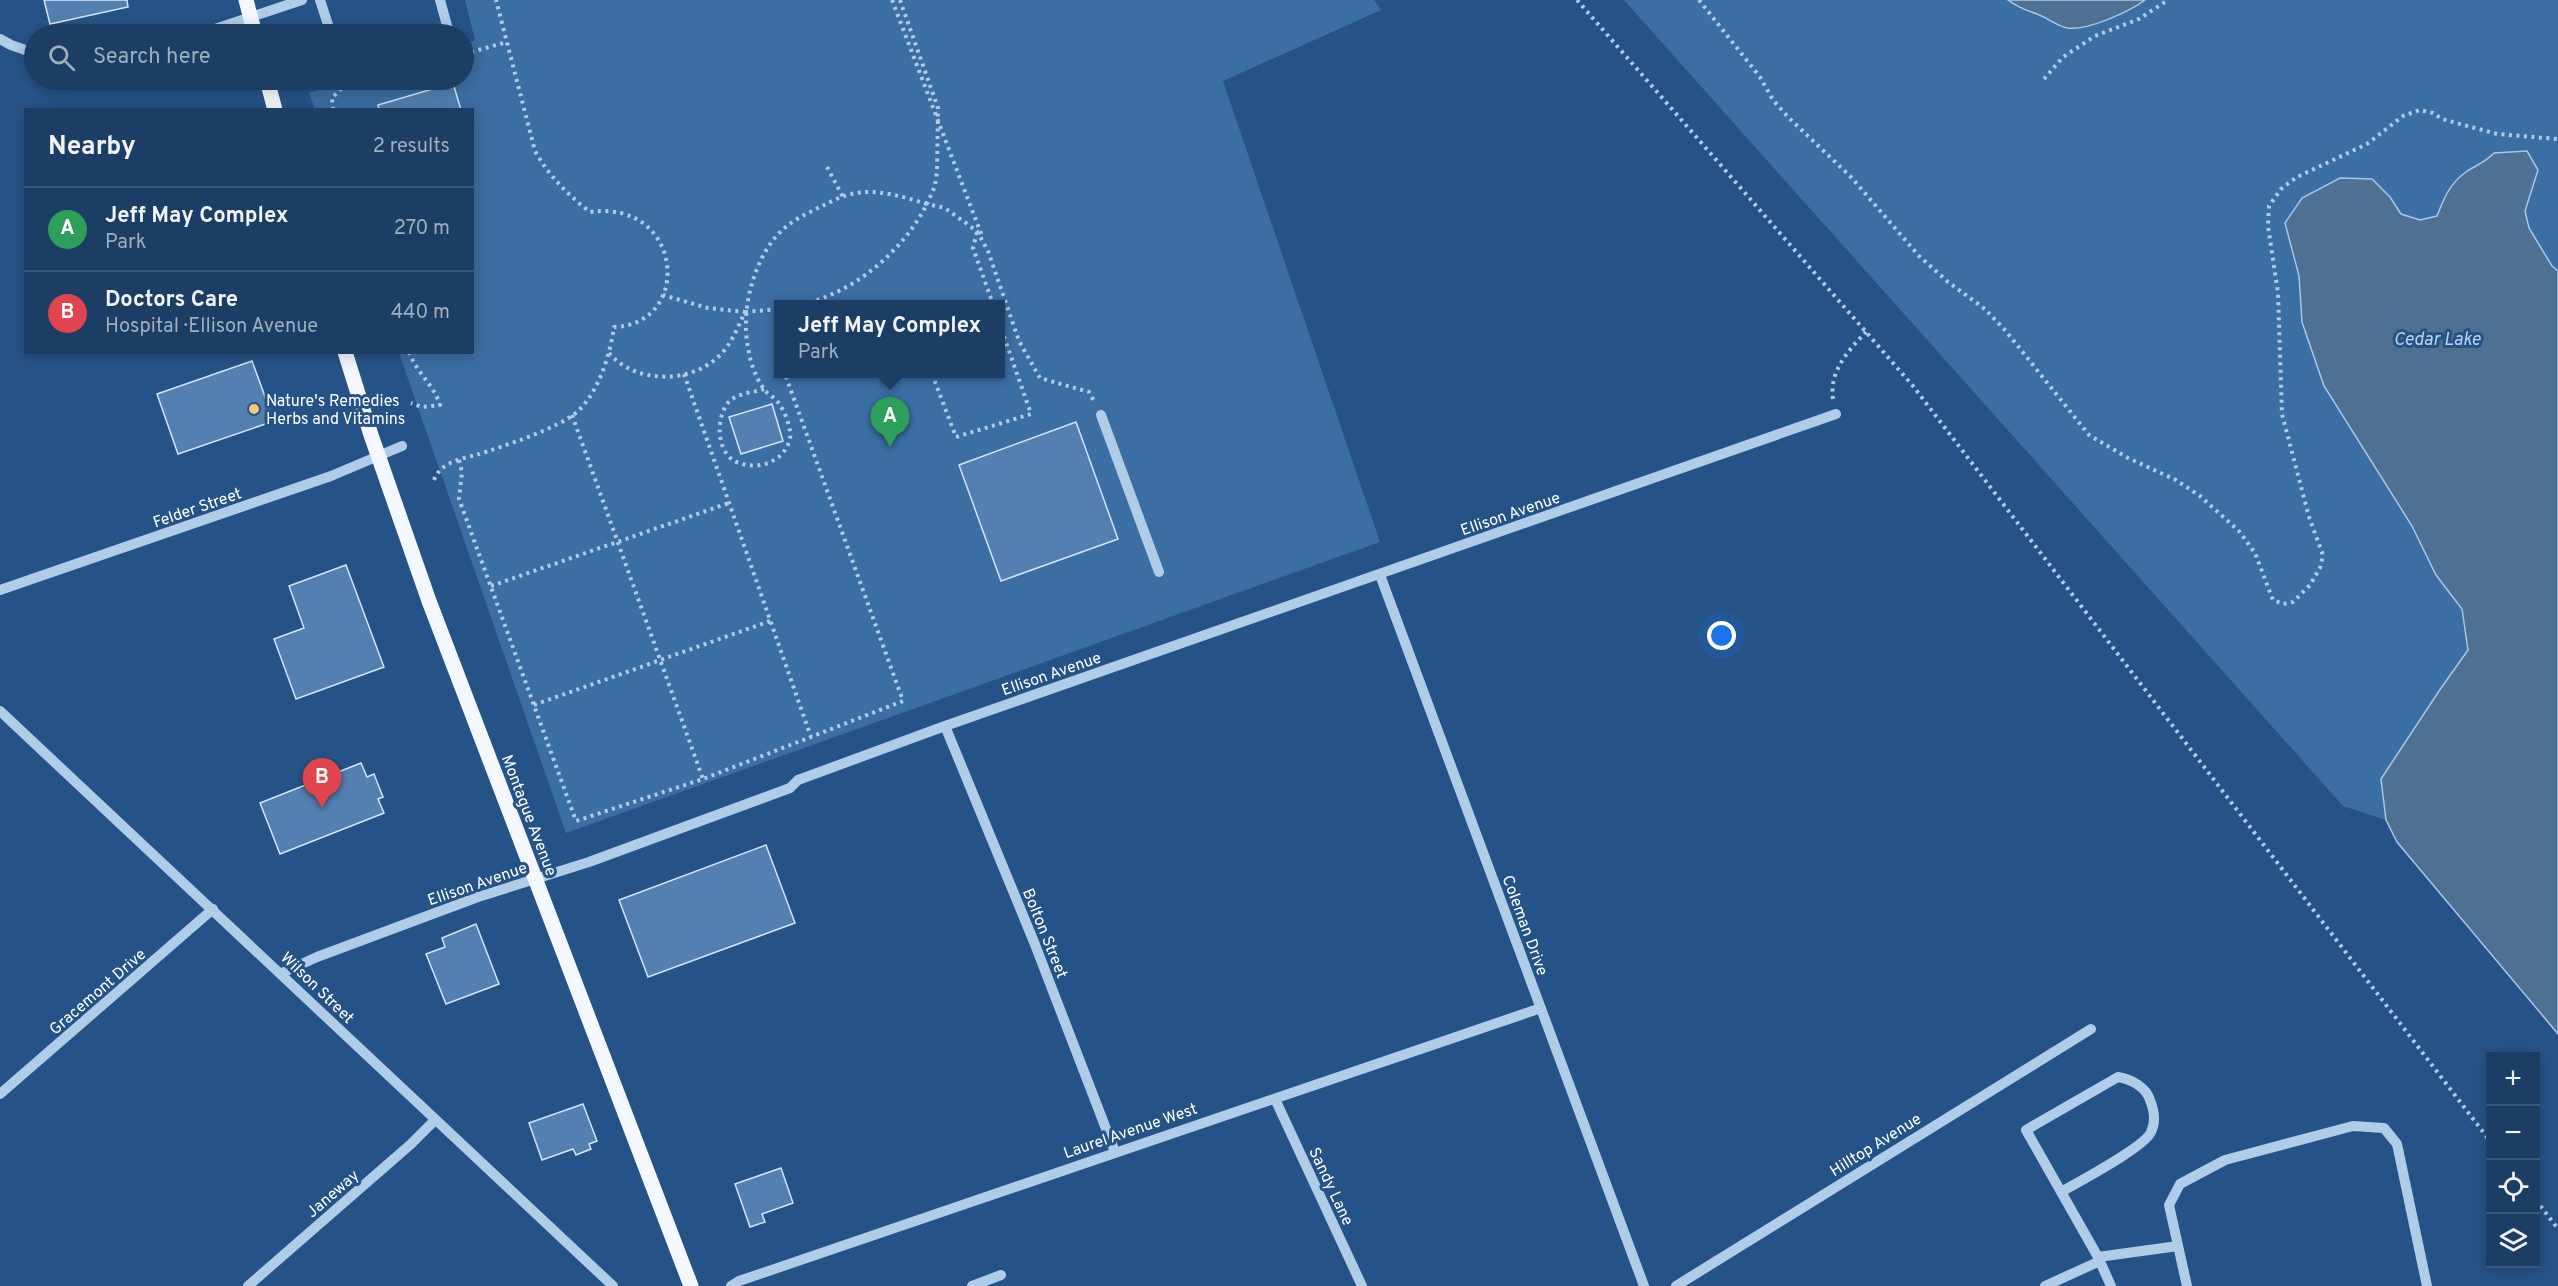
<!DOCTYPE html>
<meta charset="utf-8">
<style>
:root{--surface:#1c3e65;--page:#25456b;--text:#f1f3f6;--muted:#a0aebf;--line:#3a5779;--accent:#f1ca76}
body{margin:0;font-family:Overpass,sans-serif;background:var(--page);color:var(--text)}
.controls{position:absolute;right:18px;bottom:18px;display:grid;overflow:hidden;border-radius:0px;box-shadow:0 3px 15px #0003}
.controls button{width:54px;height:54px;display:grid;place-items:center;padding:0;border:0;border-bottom:2px solid var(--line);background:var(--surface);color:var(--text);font:30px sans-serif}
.you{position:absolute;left:1722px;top:636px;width:21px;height:21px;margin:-15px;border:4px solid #fff;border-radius:50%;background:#1a73e8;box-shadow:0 0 0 9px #1a73e833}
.badge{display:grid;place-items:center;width:39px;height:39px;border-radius:50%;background:var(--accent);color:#fff;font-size:20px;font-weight:700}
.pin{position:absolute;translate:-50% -50px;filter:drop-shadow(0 2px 3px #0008)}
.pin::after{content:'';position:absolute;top:32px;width:21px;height:18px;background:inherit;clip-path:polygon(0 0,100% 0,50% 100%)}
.popup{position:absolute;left:774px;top:300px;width:231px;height:78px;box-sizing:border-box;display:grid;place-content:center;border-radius:0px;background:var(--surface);filter:drop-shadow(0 2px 4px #0005);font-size:20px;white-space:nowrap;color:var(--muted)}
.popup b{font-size:22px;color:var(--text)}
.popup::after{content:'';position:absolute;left:50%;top:100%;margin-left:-12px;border:12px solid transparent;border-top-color:var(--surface)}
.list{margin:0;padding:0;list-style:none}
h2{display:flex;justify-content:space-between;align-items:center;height:78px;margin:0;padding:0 24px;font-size:26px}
h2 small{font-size:20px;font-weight:400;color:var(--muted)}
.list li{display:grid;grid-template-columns:39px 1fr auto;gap:18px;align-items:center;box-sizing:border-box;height:84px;padding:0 24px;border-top:2px solid var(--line)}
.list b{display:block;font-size:22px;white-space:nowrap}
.list p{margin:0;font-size:20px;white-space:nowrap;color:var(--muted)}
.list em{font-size:20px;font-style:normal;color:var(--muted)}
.icon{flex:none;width:33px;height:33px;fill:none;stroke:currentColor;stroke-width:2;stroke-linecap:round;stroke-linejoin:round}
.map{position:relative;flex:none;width:2558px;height:1286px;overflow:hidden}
.search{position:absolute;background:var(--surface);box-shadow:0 3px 15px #0003;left:24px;top:24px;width:450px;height:66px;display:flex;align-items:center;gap:15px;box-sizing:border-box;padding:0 21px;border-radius:33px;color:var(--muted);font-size:22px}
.panel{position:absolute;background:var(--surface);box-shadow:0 3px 15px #0003;left:24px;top:108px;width:450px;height:246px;border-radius:0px}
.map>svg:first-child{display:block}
.green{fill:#3b6ea3;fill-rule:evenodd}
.water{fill:#4f7093;stroke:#a6c7e9;stroke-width:1.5}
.building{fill:#5380b0;stroke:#d5e5f7;stroke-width:1.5}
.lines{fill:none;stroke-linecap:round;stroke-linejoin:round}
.path{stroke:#b1cce8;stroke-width:4;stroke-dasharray:3 4.5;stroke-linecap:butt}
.minor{stroke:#b1cce8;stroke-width:10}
.major{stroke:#f4f8fe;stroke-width:15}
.poi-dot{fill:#f1ca76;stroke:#265387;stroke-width:2}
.labels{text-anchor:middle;stroke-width:6;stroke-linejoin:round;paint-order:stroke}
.poi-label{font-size:16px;fill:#fff;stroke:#265387;text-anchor:start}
.street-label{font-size:16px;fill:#fff;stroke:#265387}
.water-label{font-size:18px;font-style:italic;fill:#bdd6f0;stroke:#265387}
</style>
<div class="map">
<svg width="2558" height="1286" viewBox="0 0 2558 1286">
<rect width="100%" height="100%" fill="#265387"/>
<!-- green -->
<path class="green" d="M465,0h909l7,10 -158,71 157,461 -814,291 -167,-480 73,-1v-242l-157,-1 -6,-16 42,-13h113v-36l11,-4zM779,304h222v70h-222z
M1624,0h934v1034l-161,-192 -11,-22 -43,-14z"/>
<!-- water -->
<path class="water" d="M2008,0h137c-16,12 -58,31 -78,28 -12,-3 -19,-10 -30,-14 -11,-4 -19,-6 -29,-14z
M2527,151l11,19 -13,41 4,17 23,38 6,5v763l-161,-192 -11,-22 -5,-41 58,-88 29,-41 -6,-41 -26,-34 -24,-49 -88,-140 -22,-64 -3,-46 -14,-53 17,-25 38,-20 32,1 18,18 11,17 19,6 17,-4c7,-18 13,-33 29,-44 10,-7 20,-10 28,-19z"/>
<!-- building -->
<path class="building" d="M44,0h83l1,7 -78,17z
M453,83l8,27h-82l-1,-5z
M252,361l22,60 -96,33 -21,-60z
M772,404l11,37 -42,13 -12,-37z
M1076,422l42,117 -117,42 -42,-116z
M346,565l38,102 -88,32 -22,-60 30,-11 -15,-42z
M361,763l6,14 7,-3 9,23 -5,2 6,14 -104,41 -20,-51z
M766,845l29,78 -147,54 -29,-77z
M476,924l23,60 -53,20 -20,-50 19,-7 -3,-9z
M583,1104l14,37 -8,3 2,5 -15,6 -3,-6 -31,11 -13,-37z
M781,1168l12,35 -31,11 3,8 -15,5 -15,-43z"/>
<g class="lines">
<!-- path -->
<path class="path" d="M892,0l90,236
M900,0l38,108 -1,63 -2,15 -8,18 18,4 32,23 11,20 31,90 21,37 49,14 5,9
M1577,0l336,386 577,755
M1699,0l61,77 13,23 15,17 63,60 68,79 29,26 37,27 20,21 84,105 39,23 48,22 24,16 39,35 16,22 18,47 10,4 10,-2 17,-17 10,-17 3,-13 -14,-38 -27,-103 -4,-121 -10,-67 1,-20 12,-17 16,-12 70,-33 36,-28 17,-6 13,3 9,6 55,15 61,5
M464,54l43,-12
M2044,79l19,-22 32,-21 44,-17 29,-19
M333,110l-1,-12 9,-9 33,-9
M827,167l16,30
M977,232l-4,16 20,56
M745,312l34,-3
M409,352c7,20 25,33 31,53l-18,2 -11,-4
M609,353c27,32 85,31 113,0 11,-12 16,-27 23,-41l-37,-4 -45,-13
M684,374l127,363
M932,374l24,63 75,-23 -30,-86
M764,389c-12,4 -29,4 -37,15 -12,17 -10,52 12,59 20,7 45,-1 51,-24 2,-10 -6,-30 -13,-38 -4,-5 -10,-7 -13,-12 -9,-12 -14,-28 -16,-42 -8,-38 7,-96 39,-121 10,-8 23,-14 35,-20 9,-4 19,-10 29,-12 25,-6 53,3 76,10 -24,47 -72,88 -124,100
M1833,399c-4,-28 15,-48 33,-67
M572,415l131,364
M459,460l3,12 -3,27 117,322 127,-42 200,-78 -118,-327
M434,480c7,-18 26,-21 42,-25 25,-8 84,-27 102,-44 21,-20 32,-56 36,-84 80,-3 69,-128 -24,-115 -22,-17 -41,-36 -55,-61l-39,-151
M491,586l238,-83
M534,705l236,-84
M2536,1200l22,29"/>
<!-- minor -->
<path class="minor" d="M320,0l11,34
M440,0l9,33 -4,1
M200,34l102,-34
M0,39l11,6 23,8
M269,85l19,-5
M1101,415l58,157
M1380,575l264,711
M0,590l331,-114 71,-30
M0,711l613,575
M945,726l89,216 81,210
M282,973l35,-16 161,-60 111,-35 201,-74 8,-8 147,-54 891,-312
M0,1094l213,-185
M1275,1099l87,187
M2061,1192c17,-10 84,-45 90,-60 5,-10 3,-22 -1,-32 -4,-13 -19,-21 -32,-23l-92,53 72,127
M248,1286l163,-142 23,-23
M731,1286l8,-5 802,-273
M972,1286l29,-11
M1676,1286l415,-257
M2045,1286l55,-25
M2111,1286l-13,-29 80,-11
M2187,1286l-18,-81 11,-21 45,-24 128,-34 31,2 13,16 30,142"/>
<!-- major -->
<path class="major" d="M246,0l9,34
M267,80l8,30
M345,352l26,83 58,166 262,685"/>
</g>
<!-- markers -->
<circle class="poi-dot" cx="254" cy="409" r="6"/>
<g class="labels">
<!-- poi labels -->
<g class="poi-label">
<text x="266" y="406">Nature's Remedies<tspan x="266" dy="18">Herbs and Vitamins</tspan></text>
</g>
<!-- street labels -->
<g class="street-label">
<text transform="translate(197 507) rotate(-19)" y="6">Felder Street</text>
<text transform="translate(1510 513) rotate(-19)" y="6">Ellison Avenue</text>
<text transform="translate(1051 673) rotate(-19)" y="6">Ellison Avenue</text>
<text transform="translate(530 815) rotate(69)" y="6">Montague Avenue</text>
<text transform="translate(477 883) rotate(-19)" y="6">Ellison Avenue</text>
<text transform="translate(1526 925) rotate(70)" y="6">Coleman Drive</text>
<text transform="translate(1046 933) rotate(68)" y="6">Bolton Street</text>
<text transform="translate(318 987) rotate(44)" y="6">Wilson Street</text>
<text transform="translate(97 991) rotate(-41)" y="6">Gracemont Drive</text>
<text transform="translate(1130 1130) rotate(-19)" y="6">Laurel Avenue West</text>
<text transform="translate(1875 1144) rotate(-32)" y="6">Hilltop Avenue</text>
<text transform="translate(1332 1186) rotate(65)" y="6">Sandy Lane</text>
<text transform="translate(332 1193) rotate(-41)" y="6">Janeway</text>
</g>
<!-- water labels -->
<g class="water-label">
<text x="2437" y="345">Cedar Lake</text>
</g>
</g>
</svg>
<div class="controls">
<button>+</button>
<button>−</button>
<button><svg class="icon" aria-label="locate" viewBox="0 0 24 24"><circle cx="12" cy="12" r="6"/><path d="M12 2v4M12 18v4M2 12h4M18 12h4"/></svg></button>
<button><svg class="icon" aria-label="layers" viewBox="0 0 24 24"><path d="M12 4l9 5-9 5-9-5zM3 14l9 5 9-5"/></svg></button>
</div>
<div class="you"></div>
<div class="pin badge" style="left:890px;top:447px;background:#2e9e5b">A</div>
<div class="popup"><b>Jeff May Complex</b>Park</div>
<div class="pin badge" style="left:322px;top:808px;background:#e0444e">B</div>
<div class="search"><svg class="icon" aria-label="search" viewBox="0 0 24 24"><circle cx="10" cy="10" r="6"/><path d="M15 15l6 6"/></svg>Search here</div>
<section class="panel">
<h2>Nearby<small>2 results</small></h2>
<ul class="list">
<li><span class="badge" style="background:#2e9e5b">A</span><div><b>Jeff May Complex</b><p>Park</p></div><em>270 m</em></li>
<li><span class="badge" style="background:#e0444e">B</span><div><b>Doctors Care</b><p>Hospital · Ellison Avenue</p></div><em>440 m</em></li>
</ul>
</section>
</div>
